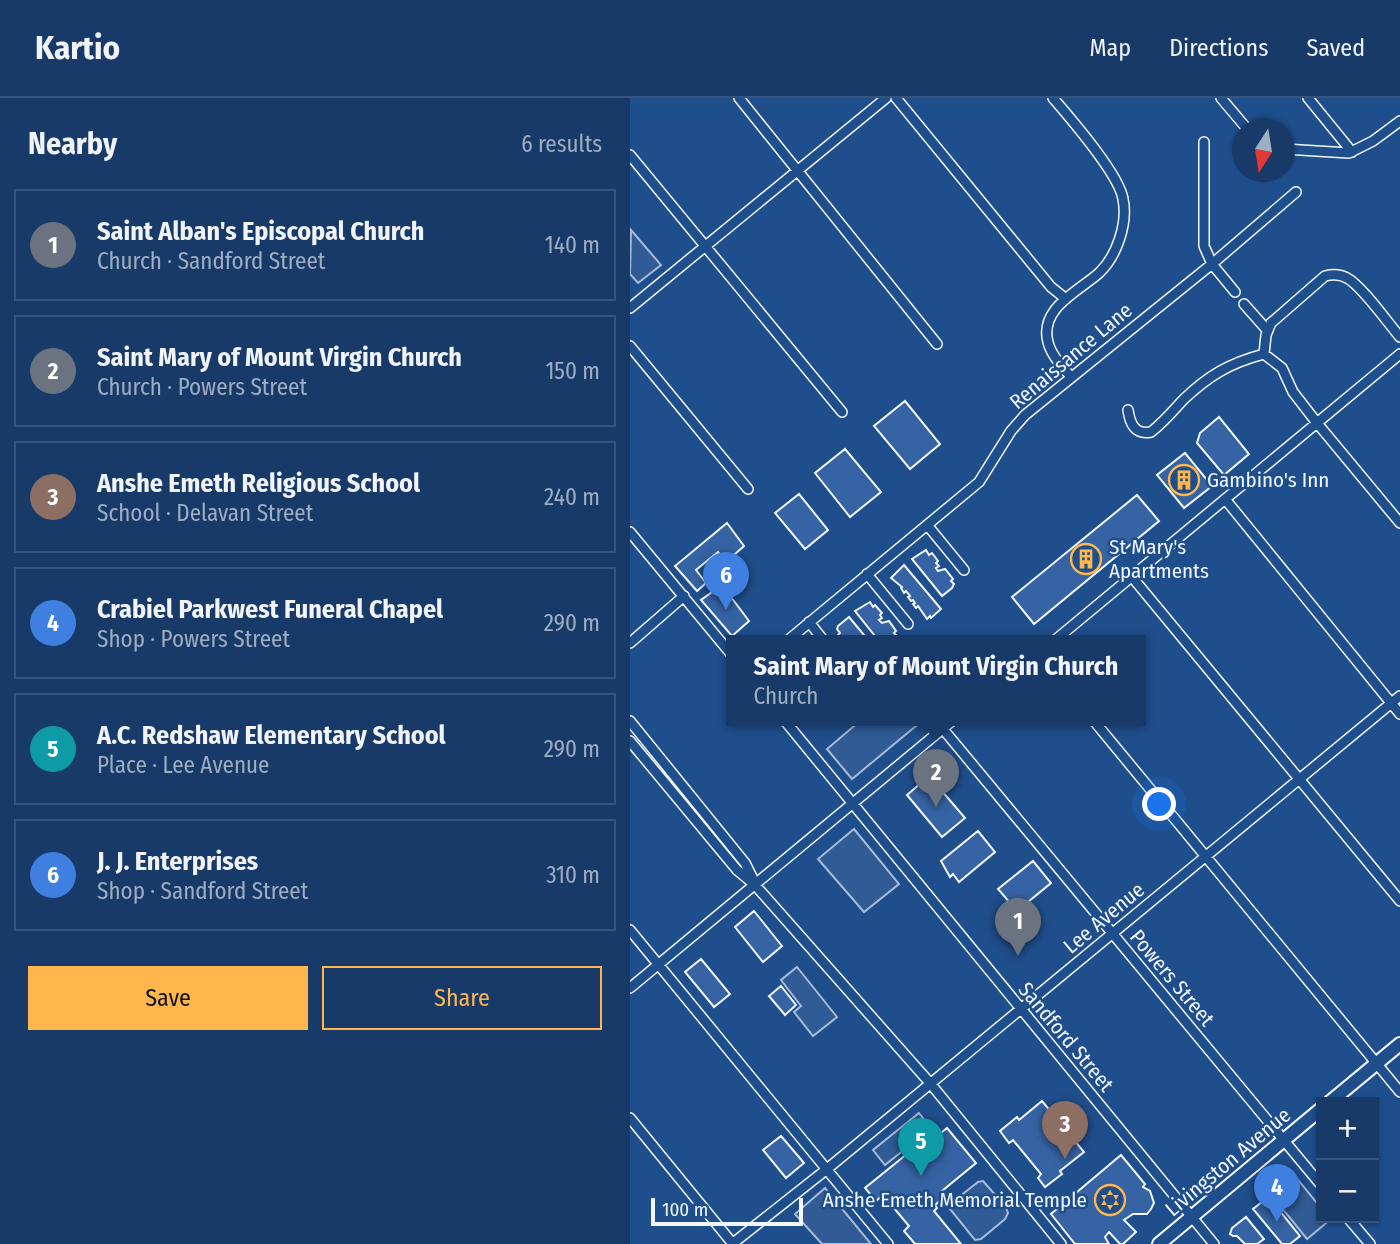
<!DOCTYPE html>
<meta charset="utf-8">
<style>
:root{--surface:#173a69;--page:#20416f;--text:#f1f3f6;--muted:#9eadc0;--line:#36547d;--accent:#ffb74d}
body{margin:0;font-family:"Fira Sans Condensed",sans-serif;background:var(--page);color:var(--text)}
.controls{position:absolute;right:21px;bottom:21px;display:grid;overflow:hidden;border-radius:0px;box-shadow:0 2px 5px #0004}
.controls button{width:63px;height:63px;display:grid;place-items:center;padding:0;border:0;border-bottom:2px solid var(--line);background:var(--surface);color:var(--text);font:35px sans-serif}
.compass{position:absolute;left:602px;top:21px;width:63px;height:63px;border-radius:50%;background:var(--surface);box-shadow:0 2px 5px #0004;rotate:192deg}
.scale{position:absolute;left:21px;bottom:18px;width:152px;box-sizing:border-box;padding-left:7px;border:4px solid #f2f6ff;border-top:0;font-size:19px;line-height:24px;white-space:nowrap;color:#f2f6ff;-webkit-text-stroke:5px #1f4e8c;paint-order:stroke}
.you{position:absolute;left:530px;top:707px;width:24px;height:24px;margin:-18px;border:5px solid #fff;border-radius:50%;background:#1a73e8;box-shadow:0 0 0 10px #1a73e833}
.badge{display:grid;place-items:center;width:46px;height:46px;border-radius:50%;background:var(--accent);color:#fff;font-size:23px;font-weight:700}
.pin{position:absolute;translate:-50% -58px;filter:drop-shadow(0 2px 4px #0008)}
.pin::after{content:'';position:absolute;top:37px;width:24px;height:21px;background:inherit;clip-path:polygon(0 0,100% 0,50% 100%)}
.popup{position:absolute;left:96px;top:537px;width:420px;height:91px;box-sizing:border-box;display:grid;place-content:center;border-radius:0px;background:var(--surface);filter:drop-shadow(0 2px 5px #0005);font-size:23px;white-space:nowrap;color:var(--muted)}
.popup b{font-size:26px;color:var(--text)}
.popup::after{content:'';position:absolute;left:50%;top:100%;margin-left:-14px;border:14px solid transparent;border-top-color:var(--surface)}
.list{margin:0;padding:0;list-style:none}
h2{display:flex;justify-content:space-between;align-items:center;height:91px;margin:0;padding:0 28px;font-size:30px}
h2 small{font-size:23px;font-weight:400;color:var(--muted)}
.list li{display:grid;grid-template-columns:46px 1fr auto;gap:21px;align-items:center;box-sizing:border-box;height:112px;margin:0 14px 14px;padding:0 14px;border:2px solid var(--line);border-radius:0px}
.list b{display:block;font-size:26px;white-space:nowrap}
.list p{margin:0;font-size:23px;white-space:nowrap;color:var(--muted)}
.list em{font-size:23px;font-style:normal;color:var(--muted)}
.actions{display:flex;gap:14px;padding:21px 28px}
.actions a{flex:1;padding:16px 0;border:2px solid var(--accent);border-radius:0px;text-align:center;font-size:24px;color:var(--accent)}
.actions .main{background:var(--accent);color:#111}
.map{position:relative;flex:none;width:770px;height:1146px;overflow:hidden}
header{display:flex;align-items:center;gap:42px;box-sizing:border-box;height:98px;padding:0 35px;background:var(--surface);border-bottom:2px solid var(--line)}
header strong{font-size:33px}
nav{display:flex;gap:38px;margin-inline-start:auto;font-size:24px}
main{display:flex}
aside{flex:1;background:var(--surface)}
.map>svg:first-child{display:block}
.built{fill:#305b95;stroke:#a8bbd7;stroke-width:2}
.building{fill:#3563a3;stroke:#f2f6ff;stroke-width:2}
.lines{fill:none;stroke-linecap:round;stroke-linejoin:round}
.street-casing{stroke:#f2f6ff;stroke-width:12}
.secondary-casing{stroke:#f2f6ff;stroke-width:16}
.street{stroke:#1f4e8c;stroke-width:9}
.secondary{stroke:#1f4e8c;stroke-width:12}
.labels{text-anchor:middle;stroke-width:5;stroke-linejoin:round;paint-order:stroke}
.street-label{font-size:21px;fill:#f2f6ff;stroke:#1f4e8c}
.poi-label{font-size:21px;fill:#f2f6ff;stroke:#1f4e8c;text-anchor:start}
</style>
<header>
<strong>Kartio</strong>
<nav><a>Map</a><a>Directions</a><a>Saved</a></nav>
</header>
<main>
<aside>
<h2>Nearby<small>6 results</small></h2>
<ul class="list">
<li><span class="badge" style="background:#6b7280">1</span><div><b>Saint Alban's Episcopal Church</b><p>Church · Sandford Street</p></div><em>140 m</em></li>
<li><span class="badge" style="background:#6b7280">2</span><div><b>Saint Mary of Mount Virgin Church</b><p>Church · Powers Street</p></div><em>150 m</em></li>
<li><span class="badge" style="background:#8d6e63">3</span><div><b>Anshe Emeth Religious School</b><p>School · Delavan Street</p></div><em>240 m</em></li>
<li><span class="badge" style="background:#3f7fe0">4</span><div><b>Crabiel Parkwest Funeral Chapel</b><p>Shop · Powers Street</p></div><em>290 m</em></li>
<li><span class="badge" style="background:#0f9aa8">5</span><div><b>A.C. Redshaw Elementary School</b><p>Place · Lee Avenue</p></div><em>290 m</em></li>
<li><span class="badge" style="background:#3f7fe0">6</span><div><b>J. J. Enterprises</b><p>Shop · Sandford Street</p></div><em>310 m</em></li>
</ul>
<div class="actions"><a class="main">Save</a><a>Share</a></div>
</aside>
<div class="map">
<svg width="770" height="1146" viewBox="0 0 770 1146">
<rect width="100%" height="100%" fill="#1f4e8c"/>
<!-- built -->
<path class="built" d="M1,132l30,35 -23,18 -8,-9z
M230,623h62l-70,58 -25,-30z
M224,731l45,55 -35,28 -46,-53z
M167,869l40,50 -24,19 -19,-24 7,-6 -20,-26z
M289,1015l12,15 -46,37 -12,-15z
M654,1071l7,2 30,37v10l10,1 -24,20 -43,-53z
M353,1083l23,26 2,6 -3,6 -24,20 -6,1 -25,-31 2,-5 12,-11 14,-11z
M195,1090l46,56h-49l-27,-30z"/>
<!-- building -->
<path class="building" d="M275,303l35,43 -30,25 -36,-43z
M589,319l30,37 -25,21 -27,-32 3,-10z
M215,351l36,43 -31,25 -35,-44z
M555,355l27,33 -28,22 -27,-33z
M169,396l29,36 -23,19 -30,-36z
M507,397l22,26 -125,103 -22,-27z
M97,425l17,23 -18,16 -8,-10 -22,18 10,13 -9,8 -22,-25z
M296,452l3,5 3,-2 6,8 -2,2 3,3 -3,2 2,3 7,-2 8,10 -2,2 3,3 -2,4 -10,8 -30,-37z
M274,467l37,44 -10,9 -1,-2 -3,3 -9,-13 -2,2 -3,-4 2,-1 -2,-3 -2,1 -3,-4 2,-1 -4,-5 -2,2 -3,-5 1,-1 -11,-9z
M92,487l27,36 -17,15 -31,-36z
M240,504l3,5 2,-2 7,8 -2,2 2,3 -3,2 3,3 7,-2 7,10 -2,2 3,3 -2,5h-16l-24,-30z
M219,519l20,24h-26l-5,-6 2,-2 -3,-4 1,-3z
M299,678l36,42 -23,19 -35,-42z
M348,733l17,21 -36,30 -6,-8 -3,3 -9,-16z
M403,763l18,22 -34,28 -19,-22z
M124,813l28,35 -19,16 -28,-35z
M71,861l29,35 -16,13 -29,-35z
M151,888l15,19 -11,10 -16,-19z
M412,1003l42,51 -24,19 2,3 -17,13 -7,-9 3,-4 -28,-34 -4,3 -9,-12 17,-14 2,3z
M317,1030l29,35 -34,28 4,5 -11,9 2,3 -3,3 27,33h-46l-11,-13 5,-5 -26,-31 -7,6 -11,-13 42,-34 3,4z
M151,1038l23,27 -18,15 -23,-28z
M491,1057l24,29 -2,3 7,4 4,12 -3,6 -4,5h-14l-9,6 12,12 -13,12h-3l-11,-12 -4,5 4,7h-34l-24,-30z
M641,1097l6,8 -2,2 25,31 -10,8h-8l-29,-35z
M616,1119l18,22 -7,5h-12l-8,-8h-4l-3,-2 2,-6z"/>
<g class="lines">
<!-- street casing -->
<g class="street-casing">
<path id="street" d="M109,0l198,246
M266,0l155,189 15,12
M423,0c18,21 66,76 70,101 5,24 -6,57 -24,74 -20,18 -60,35 -51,69 3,13 14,24 23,35
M591,0l27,32
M678,0l44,54
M574,44v104l8,18 23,28
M654,51l65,4 24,-12 27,-20
M0,57l212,257
M614,206l23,26
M0,210l256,-210
M0,248l118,143
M634,256l2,-19 5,-12 54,-47c8,-2 15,-2 22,2 15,8 41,45 53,59
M498,312c2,14 7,25 23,22 12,-9 22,-21 32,-32 26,-25 47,-37 81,-46l18,14 11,24 24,31 83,100
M595,401l175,215
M298,428l36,44
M0,434l101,122
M237,476l41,50
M502,479l268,324
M179,524l15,19
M157,543l192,-159 32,-51 14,-16 187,-151 84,-72
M424,543l346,-287
M0,545l54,-47
M0,623l115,142 10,20
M155,623l429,523
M464,623l306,371
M313,631l378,456
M0,643l107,129 18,15 175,198 131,161
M0,832l258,314
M0,890l322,-267
M0,1020l103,126
M718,1120l22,26
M102,1146l95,-75 573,-473"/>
</g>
<!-- secondary casing -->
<g class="secondary-casing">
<path id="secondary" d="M700,1004l70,-58
M529,1146l162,-135"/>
</g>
<!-- street -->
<use href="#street" class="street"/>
<!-- secondary -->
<use href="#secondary" class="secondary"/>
</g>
<!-- icons -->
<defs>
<g id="building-ring" transform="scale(1.575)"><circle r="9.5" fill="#1f4e8c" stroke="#ffb74d" stroke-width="1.5"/><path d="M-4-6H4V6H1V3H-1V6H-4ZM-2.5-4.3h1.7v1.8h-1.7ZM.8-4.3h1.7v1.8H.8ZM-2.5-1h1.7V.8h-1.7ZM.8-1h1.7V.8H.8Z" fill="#ffb74d"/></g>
<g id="synagogue-ring" transform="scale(1.575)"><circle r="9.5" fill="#1f4e8c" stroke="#ffb74d" stroke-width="1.5"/><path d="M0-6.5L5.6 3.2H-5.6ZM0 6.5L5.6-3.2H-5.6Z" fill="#ffb74d"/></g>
</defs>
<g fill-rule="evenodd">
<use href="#building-ring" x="554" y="382"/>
<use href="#building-ring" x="456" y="461"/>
<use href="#synagogue-ring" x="480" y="1102"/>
</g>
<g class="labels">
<!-- street labels -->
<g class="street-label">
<text transform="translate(441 258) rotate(-40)" y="7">Renaissance Lane</text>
<text transform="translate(474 820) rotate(-40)" y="7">Lee Avenue</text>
<text transform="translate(542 880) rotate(50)" y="7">Powers Street</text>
<text transform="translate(436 939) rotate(50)" y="7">Sandford Street</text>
<text transform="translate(598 1064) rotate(-40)" y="7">Livingston Avenue</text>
</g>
<!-- poi labels -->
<g class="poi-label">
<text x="577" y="389">Gambino's Inn</text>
<text x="479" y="456">St Mary's<tspan x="479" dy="24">Apartments</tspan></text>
<text x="457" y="1109" text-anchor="end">Anshe Emeth Memorial Temple</text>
</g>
</g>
</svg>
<div class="controls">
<button>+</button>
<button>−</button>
</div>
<svg class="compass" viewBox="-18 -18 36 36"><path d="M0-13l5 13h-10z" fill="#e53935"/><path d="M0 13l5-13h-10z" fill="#9eadc0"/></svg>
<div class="scale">100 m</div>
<div class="you"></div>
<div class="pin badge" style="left:388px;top:858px;background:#6b7280">1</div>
<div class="pin badge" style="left:306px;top:709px;background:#6b7280">2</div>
<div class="popup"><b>Saint Mary of Mount Virgin Church</b>Church</div>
<div class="pin badge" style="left:435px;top:1061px;background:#8d6e63">3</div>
<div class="pin badge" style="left:647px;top:1124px;background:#3f7fe0">4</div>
<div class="pin badge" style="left:291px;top:1078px;background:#0f9aa8">5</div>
<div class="pin badge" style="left:96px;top:512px;background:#3f7fe0">6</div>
</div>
</main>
